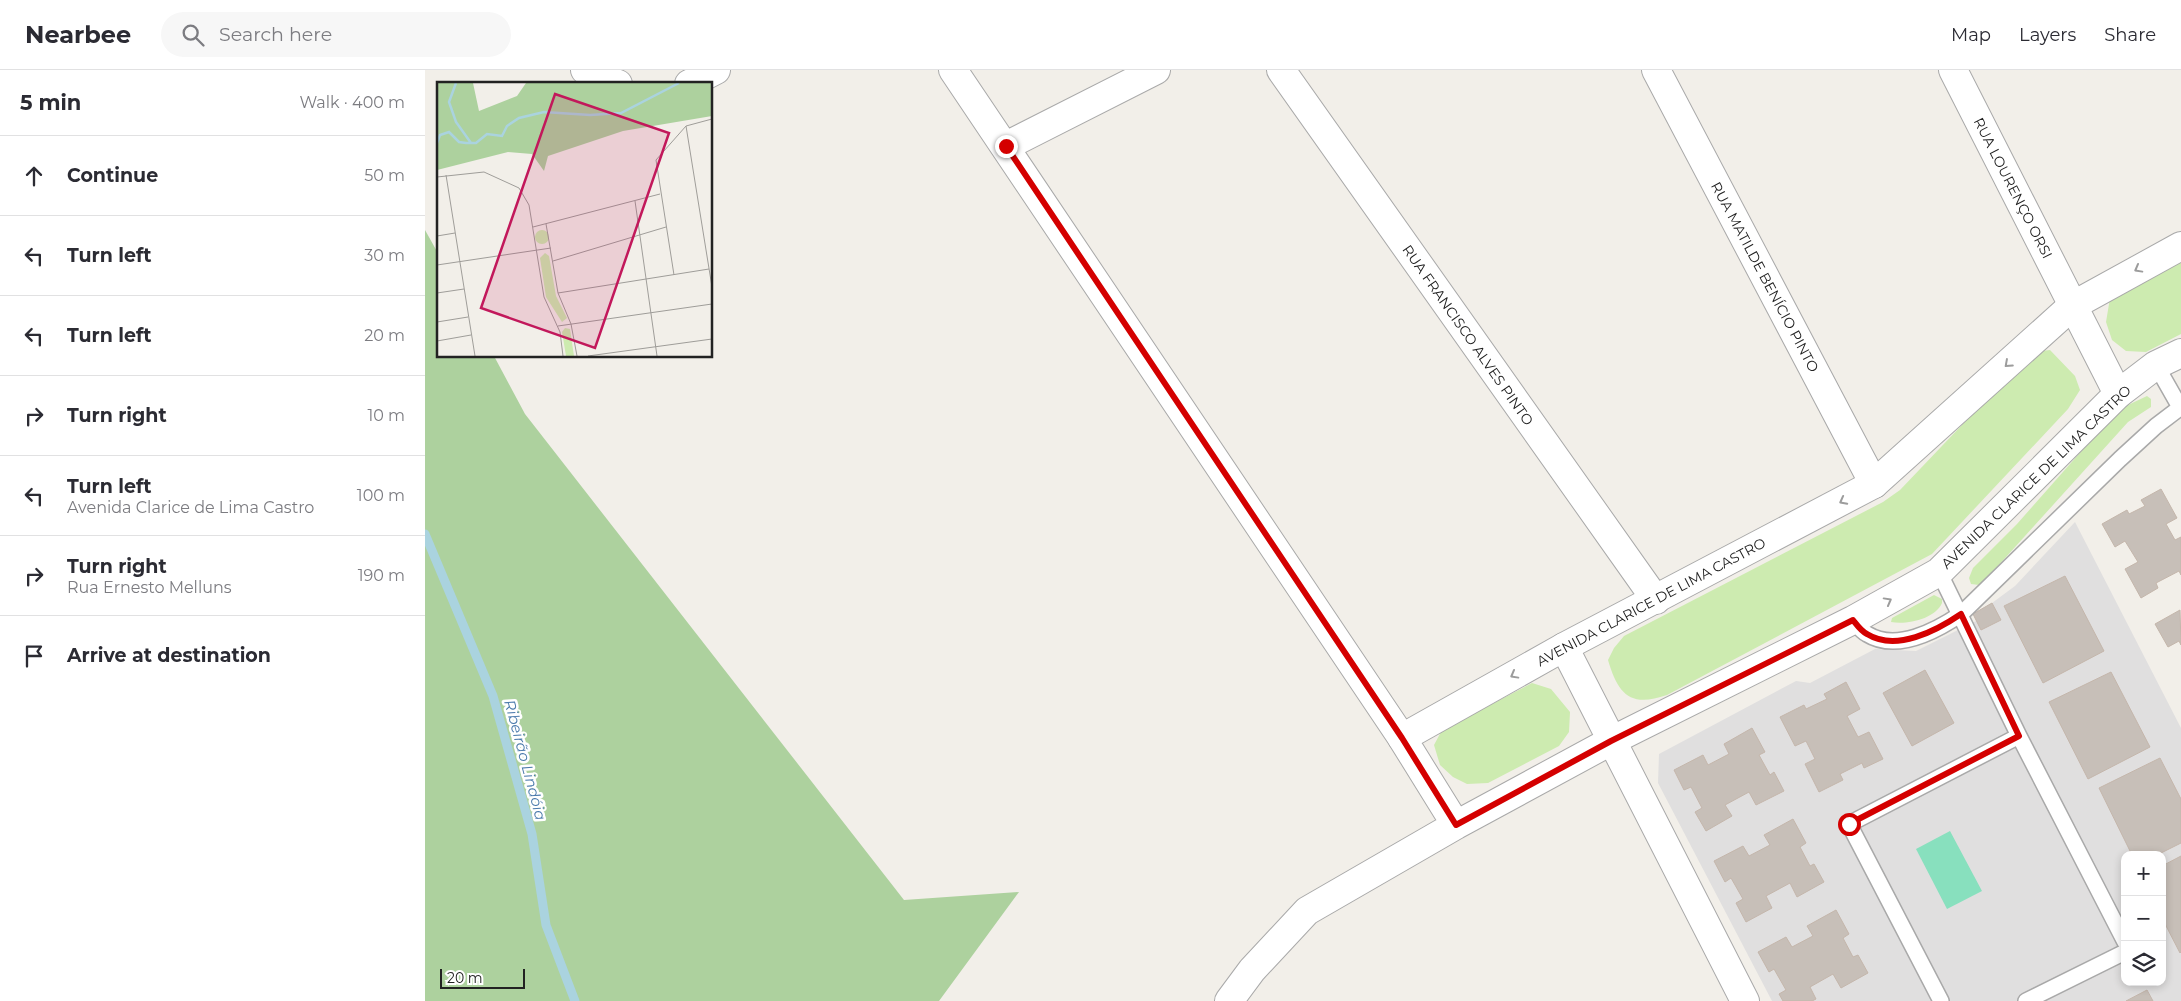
<!DOCTYPE html>
<meta charset="utf-8">
<style>
:root{--surface:#fff;--page:#f7f7f7;--text:#2b2b33;--muted:#7c7c81;--line:#e1e1e2}
body{margin:0;font-family:Montserrat,sans-serif;background:var(--page);color:var(--text)}
.controls{position:absolute;right:15px;bottom:15px;display:grid;overflow:hidden;border-radius:10px;box-shadow:0 2px 8px #0003}
.controls button{width:45px;height:45px;display:grid;place-items:center;padding:0;border:0;border-bottom:1px solid var(--line);background:var(--surface);color:var(--text);font:25px sans-serif}
.scale{position:absolute;left:15px;bottom:12px;width:85px;box-sizing:border-box;padding-left:5px;border:2px solid #222;border-top:0;font-size:14px;line-height:18px;white-space:nowrap;color:#222;-webkit-text-stroke:4px #fff;paint-order:stroke}
.stop{position:absolute;width:15px;height:15px;margin:-11px;border:4px solid #d40000;border-radius:50%;background:#fff}
.stop.end{background:#d40000;border-color:#fff;box-shadow:0 1px 5px #0008}
.list{margin:0;padding:0;list-style:none}
h2{display:flex;justify-content:space-between;align-items:center;height:65px;margin:0;padding:0 20px;font-size:21px}
h2 small{font-size:16px;font-weight:400;color:var(--muted)}
.list li{display:grid;grid-template-columns:32px 1fr auto;gap:15px;align-items:center;box-sizing:border-box;height:80px;padding:0 20px;border-top:1px solid var(--line)}
.list b{display:block;font-size:19px;white-space:nowrap}
.list p{margin:0;font-size:16px;white-space:nowrap;color:var(--muted)}
.list em{font-size:16px;font-style:normal;color:var(--muted)}
.icon{flex:none;width:28px;height:28px;fill:none;stroke:currentColor;stroke-width:2;stroke-linecap:round;stroke-linejoin:round}
.map{position:relative;flex:none;width:1756px;height:931px;overflow:hidden}
header{display:flex;align-items:center;gap:30px;box-sizing:border-box;height:70px;padding:0 25px;background:var(--surface);border-bottom:1px solid var(--line)}
header strong{font-size:24px}
nav{display:flex;gap:28px;margin-inline-start:auto;font-size:18px}
.search{width:350px;height:45px;background:var(--page);display:flex;align-items:center;gap:12px;box-sizing:border-box;padding:0 18px;border-radius:28px;color:var(--muted);font-size:19px}
main{display:flex}
aside{flex:1;background:var(--surface)}
.map>svg:first-child{display:block}
.residential{fill:#e0dfdf;fill-rule:evenodd}
.grass{fill:#cdebb0}
.forest{fill:#add19e}
.pitch{fill:#88e0be}
.lines{fill:none;stroke-linecap:round;stroke-linejoin:round}
.stream{stroke:#aad3df;stroke-width:9}
.building{fill:#c7bfb8;stroke:#c4b6ab}
.service-casing{stroke:#a9a9a9;stroke-width:18}
.minor-casing{stroke:#a9a9a9;stroke-width:30}
.tertiary-casing{stroke:#a9a9a9;stroke-width:30}
.service{stroke:#fff;stroke-width:15}
.minor{stroke:#fff;stroke-width:28}
.tertiary{stroke:#fff;stroke-width:28}
.oneway{stroke:#9c9c9c}
.route{stroke:#d40000;stroke-width:6}
.labels{text-anchor:middle;stroke-width:5;stroke-linejoin:round;paint-order:stroke}
.street-label{font-size:14px;fill:#222;stroke:#fff}
.water-label{font-size:15px;font-style:italic;fill:#4a7aab;stroke:#fff}
.inset-river{fill:none;stroke:#aad3df;stroke-width:2.5}
.inset-road{fill:none;stroke:#9f9d99;stroke-width:1}
.view{fill:#c2185b;fill-opacity:0.15;stroke:#c2185b;stroke-width:2.5}
.inset-edge{fill:none;stroke:#222;stroke-width:2.5}
</style>
<header>
<strong>Nearbee</strong>
<div class="search"><svg class="icon" aria-label="search" viewBox="0 0 24 24"><circle cx="10" cy="10" r="6"/><path d="M15 15l6 6"/></svg>Search here</div>
<nav><a>Map</a><a>Layers</a><a>Share</a></nav>
</header>
<main>
<aside>
<h2>5 min<small>Walk · 400 m</small></h2>
<ul class="list">
<li><svg class="icon" aria-label="ahead" viewBox="0 0 24 24"><path d="M12 20V5M6 11l6-6 6 6"/></svg><div><b>Continue</b></div><em>50 m</em></li>
<li><svg class="icon" aria-label="left" viewBox="0 0 24 24"><path d="M17 20v-9H6M10 6l-5 5 5 5"/></svg><div><b>Turn left</b></div><em>30 m</em></li>
<li><svg class="icon" aria-label="left" viewBox="0 0 24 24"><path d="M17 20v-9H6M10 6l-5 5 5 5"/></svg><div><b>Turn left</b></div><em>20 m</em></li>
<li><svg class="icon" aria-label="right" viewBox="0 0 24 24"><path d="M7 20v-9h11M14 6l5 5-5 5"/></svg><div><b>Turn right</b></div><em>10 m</em></li>
<li><svg class="icon" aria-label="left" viewBox="0 0 24 24"><path d="M17 20v-9H6M10 6l-5 5 5 5"/></svg><div><b>Turn left</b><p>Avenida Clarice de Lima Castro</p></div><em>100 m</em></li>
<li><svg class="icon" aria-label="right" viewBox="0 0 24 24"><path d="M7 20v-9h11M14 6l5 5-5 5"/></svg><div><b>Turn right</b><p>Rua Ernesto Melluns</p></div><em>190 m</em></li>
<li><svg class="icon" aria-label="arrive" viewBox="0 0 24 24"><path d="M6 21V4h12l-3 4 3 4H6"/></svg><div><b>Arrive at destination</b></div></li>
</ul>
</aside>
<div class="map">
<svg width="1756" height="931" viewBox="0 0 1756 931">
<rect width="100%" height="100%" fill="#f2efe9"/>
<!-- residential -->
<path class="residential" d="M1650,452l106,206v273h-409l-114,-218 1,-29 137,-73 14,2 65,-34 41,2 60,-30 -3,-7 19,-11 23,-17zM1700,785h37v127h-37z"/>
<!-- grass -->
<path class="grass" d="M1756,191v73l-35,18 -20,-1 -14,-11 -6,-18 4,-24z
M1625,280l25,26 5,14 -12,19 -136,145 -265,141c-37,13 -49,-1 -59,-35l6,-12 10,-12 259,-134 17,-12 122,-128 12,-10z
M1722,326l4,3v8l-23,15 -140,155 -9,8 -8,-1 -2,-6 4,-10 44,-44 91,-103 20,-16z
M1509,525l8,4v4c-7,16 -35,22 -51,19l1,-4z
M1107,613l19,6 19,23 -1,20 -10,14 -71,37 -21,1 -14,-7 -13,-12 -6,-20 8,-15z"/>
<!-- forest -->
<path class="forest" d="M0,160l14,25v101h55l31,58 379,486 115,-8 -80,109h-514z"/>
<!-- pitch -->
<path class="pitch" d="M1525,761l32,60 -35,18 -31,-60z"/>
<g class="lines">
<!-- stream -->
<path class="stream" d="M0,464l68,162 39,138 14,91 29,76"/>
</g>
<!-- building -->
<path class="building" d="M1736,419l16,29 -11,6 9,16 6,-3v38l-2,-4 -23,12 2,5 -17,10 -16,-29 13,-7 -13,-21 -10,6 -13,-23 25,-14 2,4 16,-8 -4,-6z
M1640,506l39,75 -61,32 -39,-77z
M1567,533l9,17 -20,10 -8,-16z
M1755,540l1,35 -2,-4 -11,6 -13,-23z
M1500,600l29,53 -42,23 -29,-53z
M1686,602l39,75 -62,32 -39,-77z
M1421,612l14,27 -13,7 11,21 11,-5 14,27 -19,9 -2,-5 -22,11 3,6 -24,12 -14,-28 10,-5 -9,-18 -11,5 -15,-29 24,-12 2,4 21,-10 -3,-5z
M1327,658l13,24 -6,3 11,20 4,-3 10,19 -28,14 -7,-13 -24,13 7,11 -26,15 -11,-19 7,-4 -11,-21 -7,3 -10,-20 29,-15 5,10 21,-11 -5,-10z
M1735,688l21,41v44l-24,12h-25l-33,-67z
M1368,749l13,24 -6,4 10,19 4,-2 10,18 -27,15 -7,-14 -24,13 6,12 -26,14 -10,-19 7,-4 -12,-21 -6,4 -11,-21 29,-15 6,10 21,-11 -6,-10z
M1756,786v96l-1,1 -18,-35v-52z
M1411,840l13,24 -6,4 10,19 5,-2 10,18 -27,15 -8,-14 -23,13 6,12 -4,2h-29l-4,-7 7,-4 -12,-21 -5,3 -11,-20 28,-15 6,10 21,-11 -6,-10z
M1722,920l6,11h-27z"/>
<g class="lines">
<!-- service casing -->
<g class="service-casing">
<path id="service" d="M1731,295l25,44
M1514,502l80,164 106,206
M1428,550c4,5 8,11 14,14 29,18 69,-3 94,-20l159,-155 36,-33 25,-19
M1516,931l-92,-177 170,-88
M1601,931l99,-49"/>
</g>
<!-- minor casing -->
<g class="minor-casing">
<path id="minor" d="M160,0l33,14
M528,0l449,668
M856,0l375,530
M1231,0l218,414
M1528,0l165,324
M264,14l27,-14
M581,76l150,-76
M1139,577l181,354"/>
</g>
<!-- tertiary casing -->
<g class="tertiary-casing">
<path id="tertiary" d="M1031,755l-54,-87 162,-91 310,-163 198,-178 109,-60
M804,931l23,-31 55,-59 149,-86 155,-84 242,-121 86,-48 179,-178 38,-29 25,-12"/>
</g>
<!-- service -->
<use href="#service" class="service"/>
<!-- minor -->
<use href="#minor" class="minor"/>
<!-- tertiary -->
<use href="#tertiary" class="tertiary"/>
</g>
<!-- one-way arrows -->
<defs><path id="oneway-chevron" d="M-2-3.5L2.5 0L-2 3.5" fill="none" stroke-width="1.6" stroke-linecap="round" stroke-linejoin="round" transform="scale(1.25)"/></defs>
<g class="oneway">
<use href="#oneway-chevron" transform="translate(1713 199) rotate(151)"/>
<use href="#oneway-chevron" transform="translate(1583 294) rotate(138)"/>
<use href="#oneway-chevron" transform="translate(1418 431) rotate(152)"/>
<use href="#oneway-chevron" transform="translate(1463 531) rotate(-29)"/>
<use href="#oneway-chevron" transform="translate(1089 605) rotate(151)"/>
</g>
<g class="lines">
<!-- route -->
<path class="route" d="M581,76l396,592 54,87 155,-84 242,-121c4,5 8,11 14,14 29,18 69,-3 94,-20l58,122 -170,88"/>
</g>
<g class="labels">
<!-- street labels -->
<g class="street-label">
<text transform="translate(1588 118) rotate(63)" y="5">RUA LOURENÇO ORSI</text>
<text transform="translate(1340 207) rotate(62)" y="5">RUA MATILDE BENÍCIO PINTO</text>
<text transform="translate(1043 265) rotate(55)" y="5">RUA FRANCISCO ALVES PINTO</text>
<text transform="translate(1611 407) rotate(-44)" y="5">AVENIDA CLARICE DE LIMA CASTRO</text>
<text transform="translate(1226 532) rotate(-28)" y="5">AVENIDA CLARICE DE LIMA CASTRO</text>
</g>
<!-- water labels -->
<g class="water-label">
<text transform="translate(100 690) rotate(75)" y="5">Ribeirão Lindóia</text>
</g>
</g>
<!-- overview -->
<g transform="translate(12 12)">
<rect width="275" height="275" fill="#f2efe9"/>
<path d="M98 155a7 7 0 1 1 14 0a7 7 0 1 1-14 0ZM108,171l4,3 7,40 11,22 -5,4 -16,-25 -6,-39zM128,246l5,1 4,27h-8l-4,-24z" fill="#cdebb0"/>
<path d="M0,1h36l6,28 38,-15 9,-13h186v33l-89,15 -75,25 -4,15 -12,-17 -24,-2 -71,18z" fill="#add19e"/>
<path class="inset-river" d="M19,1l-7,19 7,20 15,21M0,61l3,-8 9,-3 10,10 7,1h10l11,-9 15,2 5,-10 12,-8 25,-6 46,3 31,-2 58,-30"/>
<path class="inset-road" d="M249,44l26,161M9,93l29,181M0,95l47,-5 35,16 10,17 15,92 16,35 3,24M198,119l22,155M109,142l12,69 13,31 6,32M96,145l127,-33M0,154l18,-3M116,179l113,-34M0,183l114,-17M237,193l-18,-115 30,-34 26,-7M0,211l27,-4M121,211l151,-24M0,240l31,-5M121,244l154,-22M0,259l34,-6M151,274l124,-17"/>
<path class="view" d="M118,12l114,39 -74,215 -114,-40z"/>
<rect width="275" height="275" class="inset-edge"/>
</g>
</svg>
<div class="controls">
<button>+</button>
<button>−</button>
<button><svg class="icon" aria-label="layers" viewBox="0 0 24 24"><path d="M12 4l9 5-9 5-9-5zM3 14l9 5 9-5"/></svg></button>
</div>
<div class="scale">20 m</div>
<div class="stop" style="left:1424px;top:754px"></div>
<div class="stop end" style="left:581px;top:76px"></div>
</div>
</main>
